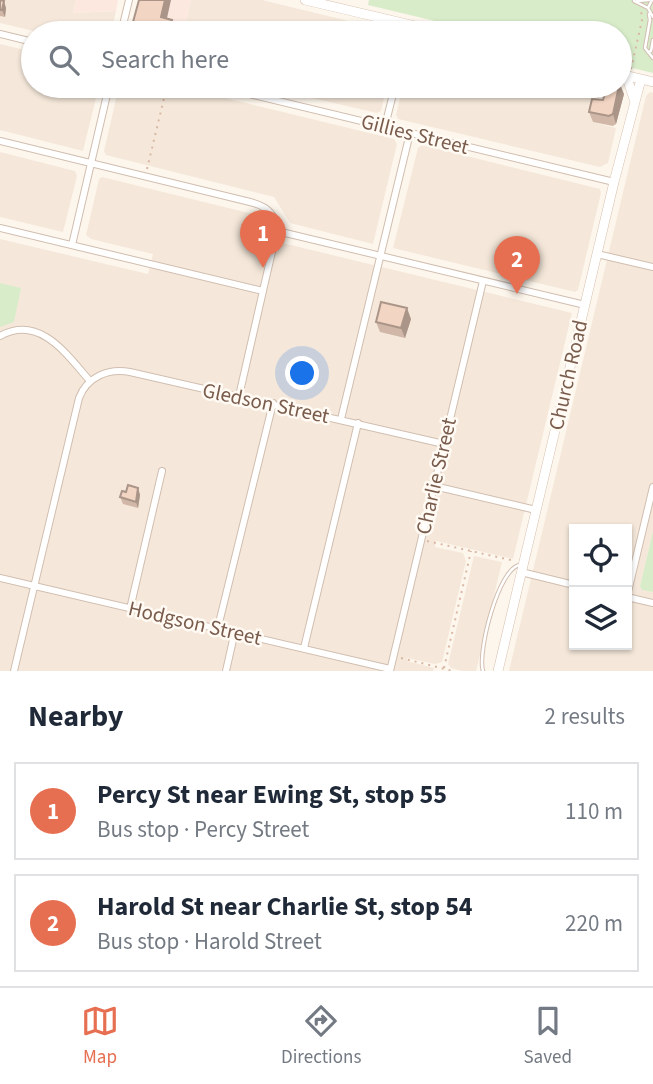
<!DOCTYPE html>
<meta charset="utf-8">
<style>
:root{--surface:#fff;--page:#f2f2f3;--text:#1f2937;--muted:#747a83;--line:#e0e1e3;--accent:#e76f51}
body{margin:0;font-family:"Source Sans 3",sans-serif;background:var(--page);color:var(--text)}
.controls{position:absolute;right:21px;bottom:21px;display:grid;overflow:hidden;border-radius:0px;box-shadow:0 2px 5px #0004}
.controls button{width:63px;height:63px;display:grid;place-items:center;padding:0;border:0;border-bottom:2px solid var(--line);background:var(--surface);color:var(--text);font:35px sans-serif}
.you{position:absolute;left:303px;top:374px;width:24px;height:24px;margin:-18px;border:5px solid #fff;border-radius:50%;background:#1a73e8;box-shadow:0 0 0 10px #1a73e833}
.badge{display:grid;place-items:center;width:46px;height:46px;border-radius:50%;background:var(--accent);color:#fff;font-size:23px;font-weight:700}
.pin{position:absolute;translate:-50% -58px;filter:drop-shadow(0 2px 4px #0008)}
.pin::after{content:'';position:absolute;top:37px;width:24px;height:21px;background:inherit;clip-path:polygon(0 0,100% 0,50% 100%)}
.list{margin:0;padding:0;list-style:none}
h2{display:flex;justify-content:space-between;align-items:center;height:91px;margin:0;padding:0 28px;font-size:30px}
h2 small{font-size:23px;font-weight:400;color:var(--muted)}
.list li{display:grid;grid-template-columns:46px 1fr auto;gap:21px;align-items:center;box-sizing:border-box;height:98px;margin:0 14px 14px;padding:0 14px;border:2px solid var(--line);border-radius:0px}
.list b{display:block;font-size:26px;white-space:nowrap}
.list p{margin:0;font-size:23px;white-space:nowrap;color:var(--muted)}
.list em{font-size:23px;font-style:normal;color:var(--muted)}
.icon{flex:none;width:38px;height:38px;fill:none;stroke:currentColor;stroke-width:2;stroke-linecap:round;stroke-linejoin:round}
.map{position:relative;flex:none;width:653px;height:671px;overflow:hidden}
.search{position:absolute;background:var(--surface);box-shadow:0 2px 5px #0004;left:21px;right:21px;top:21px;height:77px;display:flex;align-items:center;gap:18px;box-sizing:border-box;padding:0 24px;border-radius:38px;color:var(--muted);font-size:26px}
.sheet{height:315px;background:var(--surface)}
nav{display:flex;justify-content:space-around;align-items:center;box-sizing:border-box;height:98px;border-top:2px solid var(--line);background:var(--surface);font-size:19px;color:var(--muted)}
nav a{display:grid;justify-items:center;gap:4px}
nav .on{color:var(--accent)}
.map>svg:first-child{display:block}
.residential{fill:#f5e8da;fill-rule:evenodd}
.commercial{fill:#fde8e0}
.green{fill:#d8ecc9}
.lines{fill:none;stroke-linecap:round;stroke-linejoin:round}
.lane-casing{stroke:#d1beb0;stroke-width:4.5}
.street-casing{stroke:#d1beb0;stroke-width:8}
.secondary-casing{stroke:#d6c0b0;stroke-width:10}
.path{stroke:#d9b8a5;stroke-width:2;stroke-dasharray:2 5;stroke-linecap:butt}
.lane{stroke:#fff;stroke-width:2.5}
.street{stroke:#fff;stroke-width:6}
.secondary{stroke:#fff;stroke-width:9}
.wall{fill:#d1b7a8}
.shaded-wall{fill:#aa9588}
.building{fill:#f3d5c3;stroke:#aa9588;stroke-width:2}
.labels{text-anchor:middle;stroke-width:5;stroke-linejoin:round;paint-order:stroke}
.street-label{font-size:21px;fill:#7a5c4d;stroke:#fffaf3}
</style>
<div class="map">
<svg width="653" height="671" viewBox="0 0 653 671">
<rect width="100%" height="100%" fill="#fdf6ec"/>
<!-- residential -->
<path class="residential" d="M0,0h76l-3,13 43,-2 -5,22h-69l-42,-10z
M191,0h71l136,33h-215z
M0,44l33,8v34h66l-16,65 -83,-21z
M119,86h56l219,53 3,5 -24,100 -83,-21 -16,-26 -168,-42 -2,-4z
M260,86h127l-6,25 -4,2z
M403,86h199l-9,36 23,6 -8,35 -8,4 -202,-48 -2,-4z
M650,92l3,1v438l-13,55 3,4 10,2v79h-144l137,-575zM574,529h53v116h-53z
M422,145l178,44 1,4 -23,97 -3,2 -182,-44 25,-100z
M0,152l75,19 2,5 -14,56 -63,-15z
M102,177l163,40 3,6 -2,16 306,74 -59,246 -77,-18 -1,6 28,6 3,8 -24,101 -7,2 -28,-6v3l27,7 -1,3h-433v-344l21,-38 -21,-6v-44l148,35 5,-20 -62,-15 -5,-4 13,-56z
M474,556l28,6 -26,109h-14l-11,-3 -3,-4z"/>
<!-- commercial -->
<path class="commercial" d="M76,0h42l-2,11 -43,2z
M143,0h48l-8,33h-48z"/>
<!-- green -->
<path class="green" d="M369,0h284v73l-33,-8v-32h-135l-117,-28z
M0,283l21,5 -7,34 -14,5z
M653,531v61l-11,-2 -2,-4z"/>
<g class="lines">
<!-- lane casing -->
<g class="lane-casing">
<path id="lane" d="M652,0l-4,8 5,9
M634,1l14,7
M637,1l12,-1
M649,14l1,6 -5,28 8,10
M538,27l32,6
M648,52l3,-1 2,-11
M483,671c-6,-19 16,-104 37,-106"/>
</g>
<!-- street casing -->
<g class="street-casing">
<path id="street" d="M121,33l8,-33
M0,34l33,8
M216,86l398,96
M385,126l10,-40
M0,141l250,61c17,4 28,13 26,32l-37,162
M0,228l263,63
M277,231l308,74
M72,245l37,-159
M597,254l56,13
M0,336c40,-22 67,19 90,45
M341,419l69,-286
M434,486l102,24
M521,572l53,13
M0,578l390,91
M627,596l26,-109
M627,597l26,6
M130,609l32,-138
M218,627l55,-224
M304,648l54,-225
M14,671l65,-273c8,-21 29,-30 51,-26l314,72
M226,671l9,-40
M390,671l93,-390"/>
</g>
<!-- secondary casing -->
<g class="secondary-casing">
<path id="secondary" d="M305,0l140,33
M620,74l33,8
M626,75l9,27
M498,671l116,-489 27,-103"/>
</g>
<!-- path -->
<path class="path" d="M631,69l11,-49 -1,-11
M147,169l20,-83
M427,541l88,20
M401,658l52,13
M444,668l27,-117"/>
<!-- lane -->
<use href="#lane" class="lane"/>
<!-- street -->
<use href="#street" class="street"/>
<!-- secondary -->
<use href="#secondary" class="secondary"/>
</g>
<!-- wall -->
<path class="wall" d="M0,0l6,8 -1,9 -5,-1z
M167,18l9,12 -1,3 -38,-1 -4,-10z
M624,94l-8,30 -3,2 -20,-4 -4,-10 14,-12z
M411,319l-6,19 -25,-6 -4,-10z
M138,488l2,7 -2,13 -15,-4 -3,-7 6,-5z"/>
<!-- shaded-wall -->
<path class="shaded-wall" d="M165,0h6l-6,27 -4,-10z
M4,1l2,7 -1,9 -3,-7z
M172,20l4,10 -1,3h-7z
M620,84l4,10 -8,30 -3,-10z
M407,308l4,11 -6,19 -4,-10z
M138,488l2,7 -2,13 -2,-6z"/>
<!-- building -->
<path class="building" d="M0,0l4,1 -2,9h-2z
M139,0h26l-4,17 11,3 -5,12 -4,-1 -1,2h-11l1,-4 -2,-3 -17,-4z
M607,86h12l-6,28 -4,2 -20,-4 3,-13 11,1z
M381,302l26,6 -6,20 -25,-6z
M128,485l10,3 -2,14 -16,-5 2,-6 4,1z"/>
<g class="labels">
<!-- street labels -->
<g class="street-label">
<text transform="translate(415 134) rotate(14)" y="7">Gillies Street</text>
<text transform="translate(568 375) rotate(-77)" y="7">Church Road</text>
<text transform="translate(266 403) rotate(12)" y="7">Gledson Street</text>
<text transform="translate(436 476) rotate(-77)" y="7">Charlie Street</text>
<text transform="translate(195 623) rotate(13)" y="7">Hodgson Street</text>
</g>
</g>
</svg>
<div class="controls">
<button><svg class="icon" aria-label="locate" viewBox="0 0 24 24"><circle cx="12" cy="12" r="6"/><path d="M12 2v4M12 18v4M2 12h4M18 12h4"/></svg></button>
<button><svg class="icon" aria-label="layers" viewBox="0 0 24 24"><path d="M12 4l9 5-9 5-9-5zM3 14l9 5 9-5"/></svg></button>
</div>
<div class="you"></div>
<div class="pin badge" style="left:263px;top:268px">1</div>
<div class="pin badge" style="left:517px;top:294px">2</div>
<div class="search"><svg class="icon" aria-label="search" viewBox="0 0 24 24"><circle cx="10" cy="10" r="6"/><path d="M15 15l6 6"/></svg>Search here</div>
</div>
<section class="sheet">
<h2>Nearby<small>2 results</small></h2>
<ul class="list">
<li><span class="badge">1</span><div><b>Percy St near Ewing St, stop 55</b><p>Bus stop · Percy Street</p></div><em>110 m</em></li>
<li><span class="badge">2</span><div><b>Harold St near Charlie St, stop 54</b><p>Bus stop · Harold Street</p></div><em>220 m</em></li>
</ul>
</section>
<nav>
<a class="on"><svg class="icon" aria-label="map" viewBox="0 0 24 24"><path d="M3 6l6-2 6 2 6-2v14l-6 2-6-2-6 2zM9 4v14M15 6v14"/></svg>Map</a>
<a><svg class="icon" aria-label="directions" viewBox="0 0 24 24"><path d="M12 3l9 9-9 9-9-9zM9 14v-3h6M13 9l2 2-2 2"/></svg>Directions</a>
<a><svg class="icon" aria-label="saved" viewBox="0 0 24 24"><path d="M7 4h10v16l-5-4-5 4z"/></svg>Saved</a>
</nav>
